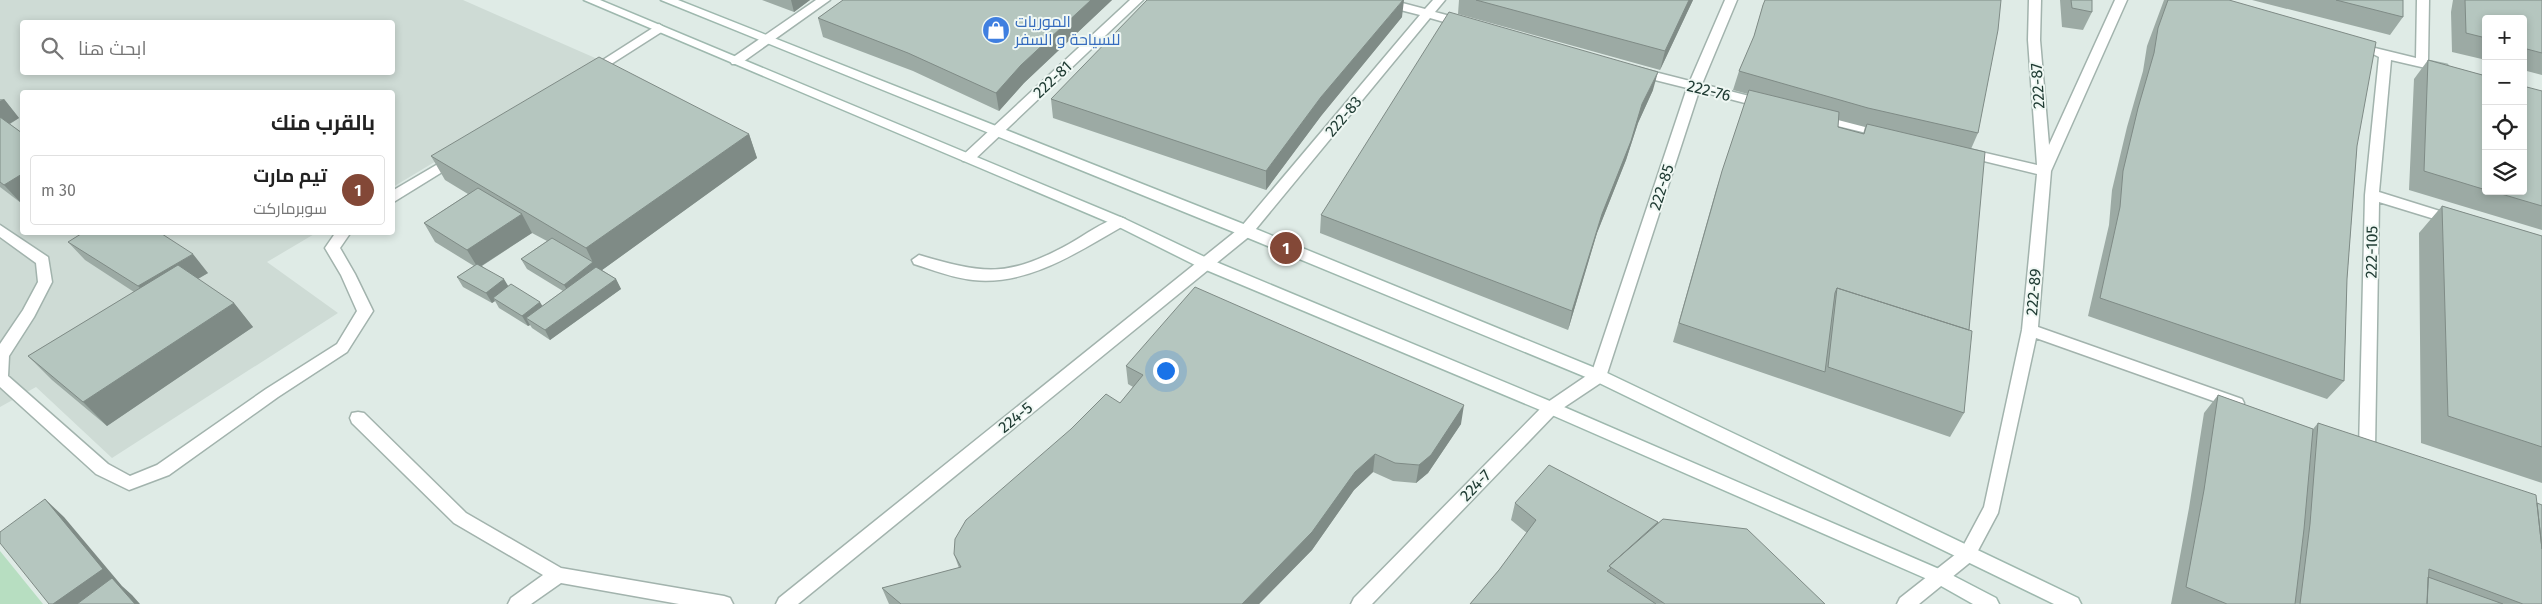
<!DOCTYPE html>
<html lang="ar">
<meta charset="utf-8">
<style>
:root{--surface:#fff;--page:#f6f6f6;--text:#222;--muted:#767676;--line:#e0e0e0;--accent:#834837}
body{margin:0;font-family:"Fira Sans",Cairo,sans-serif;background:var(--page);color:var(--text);direction:rtl}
.controls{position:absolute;right:15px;top:15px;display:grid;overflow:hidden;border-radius:5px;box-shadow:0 2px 8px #0003}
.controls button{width:45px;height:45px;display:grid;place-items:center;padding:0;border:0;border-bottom:1px solid var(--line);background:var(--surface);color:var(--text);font:25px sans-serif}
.you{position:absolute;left:1165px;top:370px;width:18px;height:18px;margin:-12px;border:4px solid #fff;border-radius:50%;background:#1a73e8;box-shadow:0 0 0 8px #1a73e833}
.badge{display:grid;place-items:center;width:32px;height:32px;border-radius:50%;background:var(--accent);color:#fff;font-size:16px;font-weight:700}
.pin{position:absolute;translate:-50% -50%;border:2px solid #fff;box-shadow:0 1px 5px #0006}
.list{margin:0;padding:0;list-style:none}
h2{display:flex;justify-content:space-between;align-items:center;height:65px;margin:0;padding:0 20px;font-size:21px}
h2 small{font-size:16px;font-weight:400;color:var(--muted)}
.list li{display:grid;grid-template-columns:32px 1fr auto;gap:15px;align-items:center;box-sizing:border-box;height:70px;margin:0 10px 10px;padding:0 10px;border:1px solid var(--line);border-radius:5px}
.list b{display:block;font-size:19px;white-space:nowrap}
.list p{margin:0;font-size:16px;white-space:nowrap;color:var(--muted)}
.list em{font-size:16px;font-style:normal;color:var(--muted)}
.icon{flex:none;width:28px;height:28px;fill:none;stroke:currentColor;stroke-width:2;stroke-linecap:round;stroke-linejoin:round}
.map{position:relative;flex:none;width:2542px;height:604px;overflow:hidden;direction:ltr}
.search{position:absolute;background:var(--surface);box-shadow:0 2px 8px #0003;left:20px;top:20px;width:375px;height:55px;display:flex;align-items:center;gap:12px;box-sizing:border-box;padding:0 18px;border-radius:5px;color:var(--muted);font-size:19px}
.panel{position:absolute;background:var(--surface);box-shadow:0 2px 8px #0003;left:20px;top:90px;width:375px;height:145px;border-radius:5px;direction:rtl}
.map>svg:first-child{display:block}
.built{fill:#cedbd5;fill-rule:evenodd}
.green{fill:#b7dec1}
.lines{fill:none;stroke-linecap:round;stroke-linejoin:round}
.lane-casing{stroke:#a2b3ad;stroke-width:3}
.street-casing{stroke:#a2b3ad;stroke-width:3}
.secondary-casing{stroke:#9eb8ae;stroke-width:3}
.lane{fill:#fff;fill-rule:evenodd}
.street{fill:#fff;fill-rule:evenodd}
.secondary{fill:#fff;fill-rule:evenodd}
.wall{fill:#9caaa4;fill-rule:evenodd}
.shaded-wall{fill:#7f8b86}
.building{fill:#b5c6bf;stroke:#7f8b86}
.labels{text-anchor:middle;stroke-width:4;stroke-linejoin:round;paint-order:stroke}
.shop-label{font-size:16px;fill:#366cbe;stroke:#f0f8f4;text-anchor:start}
.street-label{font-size:16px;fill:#203c34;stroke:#f0f8f4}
</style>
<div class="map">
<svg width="2542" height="604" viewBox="0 0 2542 604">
<rect width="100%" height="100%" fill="#dfebe6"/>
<!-- built -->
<path class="built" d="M0,0h463l139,61 -209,126 -1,-95h-370v140l294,1 -49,29 71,51 -226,145 -76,-71 -36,20zM22,22h370v50h-370z"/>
<!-- green -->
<path class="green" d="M0,551l43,53h-43z"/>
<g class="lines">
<!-- lane casing -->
<g class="lane-casing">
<path id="lane" d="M1120,217l5,2 2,3 -2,3c-46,26 -96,61 -152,55 -20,-2 -40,-10 -59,-16l-2,-4 7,-5c65,19 88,23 150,-11 16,-9 33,-22 51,-27z
M358,412l6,1 102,100 95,55 163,28 6,2 3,6h-54l-118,-21 -30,21h-23l3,-6 32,-23 -89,-52 -102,-100 -2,-5 2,-5z"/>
</g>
<!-- street casing -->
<g class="street-casing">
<path id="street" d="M816,0h14l-90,64h-8l-2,-3 2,-3z
M1130,0h13l-170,161h-10l-2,-3 2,-3z
M1371,0h20l34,9 8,-9h12l-10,12 34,9 2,3 -6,4 -35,-10 -179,217 -453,369h-22l3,-6 462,-371 179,-212 -47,-12z
M1725,0h12l-35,84 67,17 2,3 -7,4 -65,-17 -94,289 -48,32 -185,192h-21l3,-6 191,-194 47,-32 95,-284 -52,-13 -2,-3 6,-4 51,13z
M2029,0h12l-1,40 9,105 66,-145h12l-76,171 -13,156 204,72 2,4 -2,4 -6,2 -200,-71 -38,175 -25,47 -54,44h-22l3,-6 61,-48 23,-43 38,-177 15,-156 -78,-19 -2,-3 7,-4 73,17 -9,-125z
M2417,0h12l-1,61 19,4 2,3 -6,4 -52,-12 -12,132 80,25 2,3 -7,5 -75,-23 -4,248 -2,5 -6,2 -6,-2 -2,-5 6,-255 14,-138 -10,-5 6,-4 41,10z
M659,24l6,4 -2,3 -69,44h-8l-2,-3z
M1818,113l70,17 2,3 -7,4 -70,-17 -2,-3z
M455,154l5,1 2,3 -2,3 -68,42v-12z
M0,225l48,32 4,25 -18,35 -25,39 -1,20 100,88 22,12 27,-11 109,-76 71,-45 20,-33 -16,-36 -16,-27 11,-16h15l-11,16 15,26 18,37 -26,41 -69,45 -109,78 -40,15 -33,-16 -96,-87v-43l23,-34 15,-28 -2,-19 -36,-26z"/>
</g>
<!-- secondary casing -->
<g class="secondary-casing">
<path id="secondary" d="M584,0h16l525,219 84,40 348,145 389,168 50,26 3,6h-26l-39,-22 -389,-170 -346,-145 -84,-42z
M661,0h17l573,227 354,145 473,226 3,6h-27l-461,-224 -352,-145z"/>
</g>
<!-- lane -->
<use href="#lane" class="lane"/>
<!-- street -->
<use href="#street" class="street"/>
<!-- secondary -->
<use href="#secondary" class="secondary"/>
</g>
<!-- wall -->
<path class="wall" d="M762,0h48l-16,12z
M843,0h269l-88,83 -25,28 -86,-40 -90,-34 -5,-19z
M1459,0h234l-33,70 -202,-56z
M2060,0h32v12l-9,18 -21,-3z
M2164,0h65l128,146 -10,133 -3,102 -17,18 -239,-83 21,-91 3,-35 15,-63 16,-56 4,-25z
M2252,0h151v17l-13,18z
M2453,0h89v75l-19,-5v-51h-37v41l-34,-8 -1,-40z
M1763,5l215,128 -7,16 -2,181 -5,83 -14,24 -277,-95 43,-152 32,-96 -15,-4 6,-19 14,-31zM1838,120l27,7 -2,7 -25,-7z
M1402,17l-81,99 -55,74 -213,-72 -2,-19z
M2428,60l58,16v115h37l19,-100v139l-133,-40 5,-111z
M1653,90l-15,33 -12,37 -29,73 -29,97 -248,-97 1,-18z
M0,99h4l15,19 -9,6 12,9v69l-1,1 -21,-16z
M749,134l8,24 -155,112 14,9 5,10 -71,51 -18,-12 -2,-3 -2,1 -29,-18 -4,-7 -3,2 -29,-16 -6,-10 17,-11 -39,-24 -11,-19 44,-29 -23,-14 -14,-24zM532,233l15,8 -26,18 6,10 36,22 -21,15 -34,-20 -26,-20z
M2442,206l100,30v247l-121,-40 -2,-210z
M68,242l140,31 -10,6 36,24 19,24 -146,99 -55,-46 -24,-24 106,-64 -49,-32z
M1126,366l335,58 -33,49 -12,10 -23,-2 -20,-9 -19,18 -42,60 -53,54h-370l-7,-16 77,-20 -5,-14 166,-151 13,-16 -5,-3z
M2218,395l95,34 5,-6 219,80 5,101h-371l18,-96 15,-95z
M1515,503l143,19 167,82h-355l29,-34 28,-37 -16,-13z"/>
<!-- shaded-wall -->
<path class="shaded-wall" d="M791,0h19l-16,12z
M1091,0h21l-88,83 -25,28 -3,-18 25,-28z
M1403,0h1l-2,17 -81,99 -55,74v-19l55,-74z
M1689,0h4l-33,70 5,-19z
M1658,72l-5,18 -15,33 -12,37 -29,73 -29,97 4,-19 30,-97 40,-110z
M4,99l15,19 -15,9 -4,-4v-22z
M749,134l8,24 -159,115 -12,-25z
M22,174v28l-1,1 -17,-18z
M522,214l10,19 -54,35 -11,-18z
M193,254l15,19 -54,31 -16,-18z
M593,262l5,11 -28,22 -6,-10z
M504,279l6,10 -17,9 2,3 -3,2 -6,-10z
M616,279l5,10 -71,51 -5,-10z
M540,302l6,10 -20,6 4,7 -2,1 -6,-10z
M234,303l19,24 -146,99 -24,-24z
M1464,405l-3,19 -33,49 -12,10 3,-18z
M1375,454l-2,18 -19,18 -42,60 -53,54h-17l113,-132z
M45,499l19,18 58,69 10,9 8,9h-87z"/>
<!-- building -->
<path class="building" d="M843,0h248l-70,65 -25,28 -88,-40 -90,-35z
M1147,0h256l-82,97 -55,74 -215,-72z
M1476,0h213l-24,51z
M1765,0h236l-3,30 -20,103 -110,-25 -129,-37 15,-35 9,-31z
M2071,0h21v12l-20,-4z
M2168,0h61l147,42 -19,104 -10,133 -3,102 -244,-83 20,-91 3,-36 15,-63 16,-55 4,-25z
M2336,0h67v17z
M2465,0h77v53l-19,-5v-29h-37v19l-20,-5z
M1449,12l209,60 -16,32 -11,37 -29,73 -30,97 -251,-96z
M599,57l150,77 -163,114 -155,-92z
M2428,60l58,16v114l-62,-19z
M2523,86l19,5v115l-51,-15h32z
M1749,90l90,22 -1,15 26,7 3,-10 118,28 -16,178 -132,-42 -2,5 -10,79 -146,-49 43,-152z
M0,117l22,16v41l-18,11 -4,-3z
M478,188l44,26 -55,36 -43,-27z
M2442,206l100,30v211l-94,-31z
M84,232h75l34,22 -55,32 -70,-44z
M552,238l41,24 -29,23 -43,-26z
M477,264l27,15 -18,14 -29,-16z
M178,265l56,38 -151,99 -55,-46z
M596,267l20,12 -71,51 -19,-12z
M511,284l29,18 -18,14 -29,-18z
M1195,287l269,118 -33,50 -12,10 -24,-2 -20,-9 -20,18 -43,60 -70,72h-341l-19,-16 79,-21 -7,-13 1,-15 11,-19 105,-91 35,-35 14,9 23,-28 -17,-9z
M1837,288l135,43 -8,82 -136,-46z
M2218,395l95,34 -9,100 -9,75h-68l-41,-17 18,-97z
M2318,423l218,72 6,54v55h-19l-94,-35 -2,35h-127l10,-80z
M1549,465l109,57 -49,44 2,2 -4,3 49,33h-186l29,-34 37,-50 -21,-17z
M45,499l58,70 -50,35h-4l-49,-61v-11z
M2537,503l5,2v44z
M1663,519l84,10 78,75h-160l-56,-38z
M2428,577l75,27h-76z
M112,578l23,26h-58z"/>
<!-- icons -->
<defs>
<g id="shop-disc" transform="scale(1.4375)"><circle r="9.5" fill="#3f7fe0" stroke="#f0f8f4"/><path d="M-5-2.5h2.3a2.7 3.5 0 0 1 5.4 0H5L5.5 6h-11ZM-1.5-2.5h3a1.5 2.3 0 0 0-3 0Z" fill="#fff"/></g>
</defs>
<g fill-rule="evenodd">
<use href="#shop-disc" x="996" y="30"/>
</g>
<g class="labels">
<!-- shop labels -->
<g class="shop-label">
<text x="1015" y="27">الموريات<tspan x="1015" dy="18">للسياحة و السفر</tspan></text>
</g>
<!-- street labels -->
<g class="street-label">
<text transform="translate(1052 79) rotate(-43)" y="6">222-81</text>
<text transform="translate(2037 86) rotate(-94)" y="6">222-87</text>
<text transform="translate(1709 90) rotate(14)" y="6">222-76</text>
<text transform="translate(1343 116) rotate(-50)" y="6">222-83</text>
<text transform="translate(1661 187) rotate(-72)" y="6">222-85</text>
<text transform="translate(2371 252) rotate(-89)" y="6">222-105</text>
<text transform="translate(2033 292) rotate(-85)" y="6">222-89</text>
<text transform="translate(1015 417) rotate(-39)" y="6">224-5</text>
<text transform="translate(1475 485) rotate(-46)" y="6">224-7</text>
</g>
</g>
</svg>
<div class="controls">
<button>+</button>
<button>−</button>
<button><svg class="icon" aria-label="locate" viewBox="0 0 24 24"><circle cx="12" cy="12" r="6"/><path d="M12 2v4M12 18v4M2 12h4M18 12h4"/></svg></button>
<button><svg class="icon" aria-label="layers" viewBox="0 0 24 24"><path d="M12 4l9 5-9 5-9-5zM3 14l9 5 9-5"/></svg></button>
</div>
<div class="you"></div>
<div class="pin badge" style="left:1286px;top:248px">1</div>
<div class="search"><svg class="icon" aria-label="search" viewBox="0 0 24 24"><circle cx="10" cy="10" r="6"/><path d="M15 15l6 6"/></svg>ابحث هنا</div>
<section class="panel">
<h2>بالقرب منك<small></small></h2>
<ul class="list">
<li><span class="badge">1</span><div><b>تيم مارت</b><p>سوبرماركت</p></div><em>30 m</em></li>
</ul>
</section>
</div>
